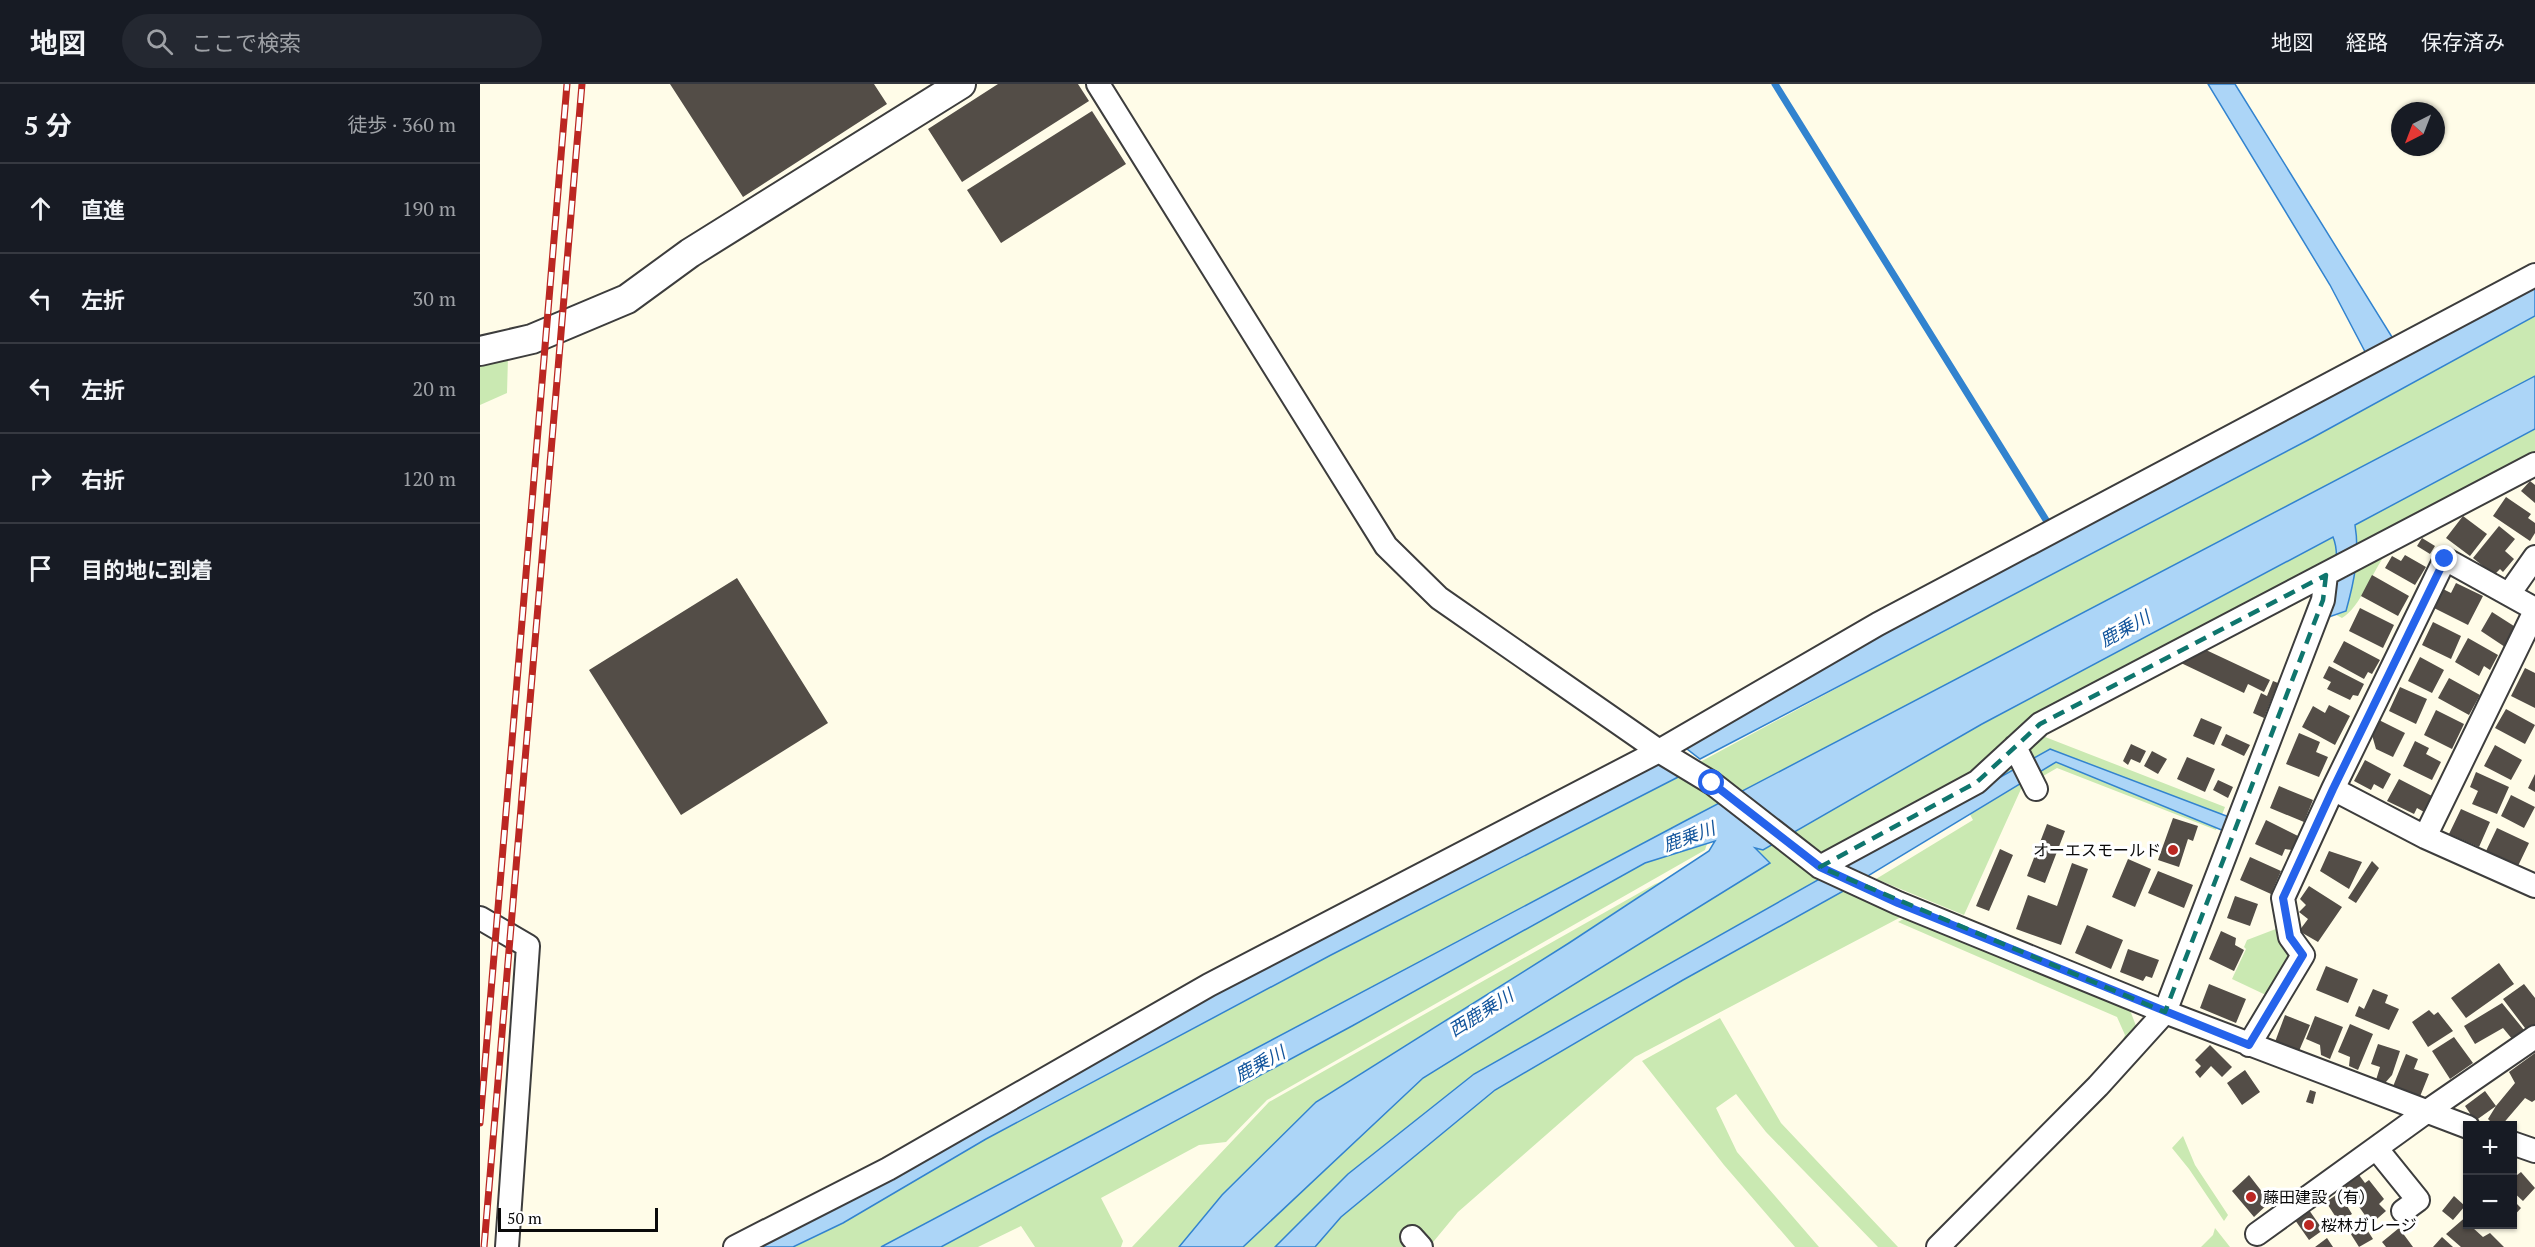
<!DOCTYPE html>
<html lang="ja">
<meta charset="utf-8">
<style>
:root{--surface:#171b24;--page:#242831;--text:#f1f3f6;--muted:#9ea1a6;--line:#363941}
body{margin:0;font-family:"PT Serif","Noto Sans JP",serif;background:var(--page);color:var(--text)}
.controls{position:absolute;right:18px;bottom:18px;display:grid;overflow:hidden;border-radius:0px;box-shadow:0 2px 4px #0004}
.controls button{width:54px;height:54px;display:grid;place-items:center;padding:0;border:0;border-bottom:2px solid var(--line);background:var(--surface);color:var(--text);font:30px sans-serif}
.compass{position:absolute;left:1911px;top:18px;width:54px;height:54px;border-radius:50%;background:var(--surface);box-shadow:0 2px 4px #0004;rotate:222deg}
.scale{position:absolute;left:18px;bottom:15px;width:160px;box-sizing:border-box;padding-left:6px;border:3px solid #0a0a0a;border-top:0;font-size:16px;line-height:21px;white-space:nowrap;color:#0a0a0a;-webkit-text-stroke:4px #fff;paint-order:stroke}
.stop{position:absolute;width:18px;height:18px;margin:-14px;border:4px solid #2563eb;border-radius:50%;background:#fff}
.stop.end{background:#2563eb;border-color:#fff;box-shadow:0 2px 6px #0008}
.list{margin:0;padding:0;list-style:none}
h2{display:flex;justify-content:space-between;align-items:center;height:78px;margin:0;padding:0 24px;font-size:26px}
h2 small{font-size:20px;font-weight:400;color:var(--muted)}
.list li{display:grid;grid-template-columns:39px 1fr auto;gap:18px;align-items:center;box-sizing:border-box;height:90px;padding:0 24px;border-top:2px solid var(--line)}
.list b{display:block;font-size:22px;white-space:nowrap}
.list em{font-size:20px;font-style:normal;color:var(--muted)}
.icon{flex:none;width:33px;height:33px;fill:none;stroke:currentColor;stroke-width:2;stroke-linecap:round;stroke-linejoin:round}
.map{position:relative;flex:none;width:2055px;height:1163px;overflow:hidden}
header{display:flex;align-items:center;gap:36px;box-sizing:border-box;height:84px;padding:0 30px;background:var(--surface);border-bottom:2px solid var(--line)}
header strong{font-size:28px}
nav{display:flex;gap:33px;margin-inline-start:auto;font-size:21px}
.search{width:420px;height:54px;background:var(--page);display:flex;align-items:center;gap:15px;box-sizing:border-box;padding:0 21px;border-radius:33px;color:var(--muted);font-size:22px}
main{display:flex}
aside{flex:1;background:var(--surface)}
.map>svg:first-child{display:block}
.green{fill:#cae9b2}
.water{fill:#acd5f7;stroke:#3283cf;stroke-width:1.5}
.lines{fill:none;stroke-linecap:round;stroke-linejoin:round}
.stream{stroke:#3283cf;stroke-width:7}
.building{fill:#534d47}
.minor-casing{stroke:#3d3d3d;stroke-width:26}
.tertiary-casing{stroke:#3d3d3d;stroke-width:32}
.minor{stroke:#fff;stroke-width:22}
.tertiary{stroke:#fff;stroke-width:28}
.rail-casing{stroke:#bb2722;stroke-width:7}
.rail{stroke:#fff;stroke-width:4.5;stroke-dasharray:14;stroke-linecap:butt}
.route{stroke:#2563eb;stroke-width:8}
.marked{fill:none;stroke:#0f766e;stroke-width:4.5;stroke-dasharray:12 8;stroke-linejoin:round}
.poi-dot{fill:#bb2722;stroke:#fff;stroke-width:2}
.labels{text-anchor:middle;stroke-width:6;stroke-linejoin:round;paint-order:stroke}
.poi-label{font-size:16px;fill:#0a0a0a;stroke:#fff;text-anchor:start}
.water-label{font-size:18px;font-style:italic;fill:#13559c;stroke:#fff}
</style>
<header>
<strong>地図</strong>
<div class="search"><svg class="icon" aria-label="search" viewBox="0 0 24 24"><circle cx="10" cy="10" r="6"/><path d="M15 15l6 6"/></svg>ここで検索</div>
<nav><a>地図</a><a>経路</a><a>保存済み</a></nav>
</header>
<main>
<aside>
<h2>5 分<small>徒歩 · 360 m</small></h2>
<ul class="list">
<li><svg class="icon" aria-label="ahead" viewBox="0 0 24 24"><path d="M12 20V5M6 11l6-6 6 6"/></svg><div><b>直進</b></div><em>190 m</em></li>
<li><svg class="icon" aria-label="left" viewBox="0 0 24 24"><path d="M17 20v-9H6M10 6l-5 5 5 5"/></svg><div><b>左折</b></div><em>30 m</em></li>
<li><svg class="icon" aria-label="left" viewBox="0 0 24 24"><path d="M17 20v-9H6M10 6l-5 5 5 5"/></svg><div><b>左折</b></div><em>20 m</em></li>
<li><svg class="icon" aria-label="right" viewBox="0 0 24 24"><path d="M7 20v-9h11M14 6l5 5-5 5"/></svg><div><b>右折</b></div><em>120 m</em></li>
<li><svg class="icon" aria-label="arrive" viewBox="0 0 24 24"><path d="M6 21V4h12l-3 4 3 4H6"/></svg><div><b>目的地に到着</b></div></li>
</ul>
</aside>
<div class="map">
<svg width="2055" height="1163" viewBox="0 0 2055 1163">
<rect width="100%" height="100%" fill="#fffce8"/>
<!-- green -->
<path class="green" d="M2055,220v152l-504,266 -50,49 -161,85 -120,-94 547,-295z
M28,273l-1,36 -27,12v-43z
M1907,468c-14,18 -27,56 -45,66l-15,-8 12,-36z
M1560,651l185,72 -9,23 -159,-62 -36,21 -57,126 -88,-36 97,-59 -12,-22z
M1178,670l63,46 -16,50 -438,250 -41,42 -27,3 -98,53 22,43 -2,6h-86l-14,-21 -43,21h-242z
M1288,756l77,50 56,27 -266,140 -177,155 -29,35h-297l137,-145 386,-218z
M1425,834l223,87 10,26 -21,21 8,-17 -8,-18 -219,-95z
M1801,843l10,27 -23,42 -36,-17 14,-30 -2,-2 3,-7z
M1240,934l61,105 117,124h-20l-112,-115 -30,-38 -20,14 21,44 82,95h-24l-71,-82 -82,-104z
M1703,1052l12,29 33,50 -4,6 -35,-52 -17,-21z
M1735,1144l15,19h-29l12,-12z"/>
<!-- water -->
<path class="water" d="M1728,0h27l165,266 135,-73v39l-223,122 -612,321 -18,-14 296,-168 394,-212 -42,-80z
M2055,292v53l-180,96c5,30 -1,57 -9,86l-17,6c-1,-26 14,-56 4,-80l-351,187 -219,126 -8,-2 15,15 -347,215 -180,169h-64l43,-52 94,-93 253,-159 140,-92 6,-10 -70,22 -293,163 -411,221h-60l804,-426z
M1570,665l179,68 -5,14 -168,-69 -193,117 -23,-11z
M1182,673l22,17 -353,181 -345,184 -143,84 -50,24h-51l337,-183z
M1343,793l24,12 -164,91 -188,110 -154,127 -26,30h-40l73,-73 126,-100z"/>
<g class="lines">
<!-- stream -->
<path class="stream" d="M1295,0l276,444"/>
</g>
<!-- building -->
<path class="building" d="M190,0h204l13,20 -144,93z
M518,0h80l11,17 -127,81 -34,-53z
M612,27l34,53 -125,79 -34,-53z
M2050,397l5,4v18l-14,-12z
M2026,413l25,17 -3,4 7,5v10l-5,8 -37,-25z
M1983,432l24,18 -17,22 -24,-18z
M2019,442l16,13 -10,12 9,8 -11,13 -3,-3 -6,6 -21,-17z
M1942,454l13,8 -5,8 -13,-8z
M1925,471l21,12 -11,18 -30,-17 7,-12 9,5z
M1892,491l37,21 -11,20 -37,-20z
M257,494l91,145 -147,92 -92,-145z
M1976,499l27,13 -15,29 -36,-18 9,-19 10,5z
M1880,524l34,17 -11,23 -34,-17z
M2012,528l25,16 -12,19 -24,-16z
M1953,538l28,14 -10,23 -29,-14z
M1988,554l30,17 -8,15 -6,-4 -5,10 -24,-14z
M1864,557l36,19 -8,14 -4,-2 -4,7 -31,-17z
M1726,566l64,30 -6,12 -16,-8 -4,9 -63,-30z
M1940,573l24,13 -12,23 -24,-12z
M1849,582l35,18 -6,12 -5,-1 -3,5 -23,-11 4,-7 -8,-4z
M2045,584l10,5v35l-24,-12z
M1969,594l31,17 -11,20 -31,-17z
M1793,597l5,2 -14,35 -11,-5 8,-20 6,3z
M1920,603l27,12 -11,25 -27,-13z
M1849,621l21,11 -15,29 -33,-18 11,-21 12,7z
M2026,625l29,16 -10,19 -30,-16z
M1956,626l28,14 -12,25 -28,-14z
M1721,634l21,9 -8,18 -21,-9z
M1899,636l26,13 -12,24 -17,-8 -4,-14z
M1819,649l21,9 -4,10 12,5 -9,20 -33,-13z
M1746,650l24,11 -6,11 -23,-11z
M1935,657l14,7 -3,6 15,8 -9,18 -29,-14z
M1651,660l15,7 -6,12 -9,-4 -3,6 -5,-4z
M2015,661l27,15 -11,20 -27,-14z
M1672,667l15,8 -9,15 -14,-8z
M1707,673l28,12 -10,23 -28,-13z
M1885,676l26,14 -8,15 -9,-5 -3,6 -17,-9z
M1996,688l33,15 -12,27 -25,-10 6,-13 -8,-4z
M2055,690v18l-7,-4z
M1919,695l33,17 -8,16 -7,-4 -3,6 -27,-13z
M1738,696l15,7 -5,11 -15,-8z
M1799,702l34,14 -9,22 -34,-14z
M2031,711l24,12 -11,21 -23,-12z
M1981,725l29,13 -11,25 -30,-13z
M1693,734l25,8 -5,15 -5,-2 -9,28 -21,-7z
M1786,736l32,16 -6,14 -7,-1 -3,7 -27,-12z
M1567,740l18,7 -20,52 -18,-7z
M2017,744l32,15 -11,23 -32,-15z
M1520,765l13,6 -24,56 -13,-5z
M1849,767l33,11 -13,27 -29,-18z
M1770,773l31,14 -10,23 -31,-14z
M1648,775l23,10 -16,38 -23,-10z
M1892,777l7,7 -23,35 -8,-5z
M1592,779l16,6 -27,76 -45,-16 12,-34 29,11z
M1678,787l35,14 -9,23 -36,-15z
M1829,802l33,21 -24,35 -19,-11 9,-12 -9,-7 7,-7 -6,-6z
M1755,812l23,8 -8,22 -23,-8z
M1607,841l36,15 -12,29 -36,-16z
M1741,847l15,7 -1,7 9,5 -10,21 -25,-12z
M1648,865l31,11 -7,18 -6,-2 -3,5 -23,-9z
M2019,879l15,21 -48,34 -15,-20z
M1846,882l32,13 -10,24 -32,-13z
M1729,900l37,15 -10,24 -36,-15z
M2044,900l11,14v29l-7,5 -25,-33z
M1893,905l15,6 -3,8 14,6 -10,21 -34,-14 4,-10 5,3z
M2022,919l22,27 -11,10 -10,-12 -28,16 -11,-18z
M1949,926l5,5 4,-3 15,19 -25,16 -16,-25z
M1805,931l25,10 -11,26 -24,-9z
M1835,932l28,11 -13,32 -9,-4 -1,-10 -14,-6z
M1870,940l23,10 -15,36 -9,-4 1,-9 -12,-5z
M1974,953l19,26 -23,16 -18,-28z
M1898,960l22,7 -8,24 -7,8 -9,-3 4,-13 -9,-3z
M1730,961l22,22 -10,10 -11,-11 -11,12 -5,-6 6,-6 -6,-6z
M2055,969v47l-3,2 -7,-4 -24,28h-6l-7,-7 8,-13 19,-23 -6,-11z
M1926,970l12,5 -4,10 15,5 -10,25 -27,-10z
M1765,986l15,22 -18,13 -15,-22z
M1830,1006l6,2 -3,12 -7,-2z
M2005,1007l11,15 -21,15 -10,-15z
M2041,1088l14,16 -12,13 -11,-10v-18l5,2z
M1769,1091l21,27 -16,15 -22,-26z
M1879,1091l6,8 4,-3 15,19 -5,5 7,7 -15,13 -27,-39z
M1859,1109l13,21 -13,8 -13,-20z
M1974,1112l11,10 -12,14 -11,-9z
M2032,1115l9,9 -9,10z
M1829,1126l14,20 -14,10 -14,-20z
M1988,1131v9h8l-3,4 10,9 7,-4 14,14h-43l-15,-13z
M1880,1135l13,20 -14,8 -12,-19z
M1919,1144l14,19h-27l-4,-5z
M1962,1153l11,10h-20z
M1847,1154l6,9h-18z"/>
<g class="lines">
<!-- minor casing -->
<g class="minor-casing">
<path id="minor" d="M618,0l288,462 53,52 220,153 53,32 108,84 78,36 267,109 303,115
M2029,510l26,-37
M1535,663l21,42
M1853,705l92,48 110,49
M1945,753l110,-226
M1340,783l157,-85 63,-58 495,-260
M0,834l48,28 -21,301
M1769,961l54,-90 -13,-18 -7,-39 50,-109 112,-230 90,50
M2032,1059l23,8
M1896,1064l42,52 -15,11
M1777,1150l169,-122 109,-75
M932,1153l9,10
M255,1163l153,-78 321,-184 450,-234 219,-127 657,-349
M1458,1163l160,-161 67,-74 158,-412 3,-25"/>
</g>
<!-- tertiary casing -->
<g class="tertiary-casing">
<path id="tertiary" d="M0,267l52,-12 95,-40 63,-46 271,-169"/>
</g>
<!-- minor -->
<use href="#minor" class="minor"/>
<!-- tertiary -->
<use href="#tertiary" class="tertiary"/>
<!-- rail casing -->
<g class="rail-casing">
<path id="rail" d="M0,1039l87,-1039
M4,1163l98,-1163"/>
</g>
<!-- rail -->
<use href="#rail" class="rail"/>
</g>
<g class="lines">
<!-- route -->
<path class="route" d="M1232,699l108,84 78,36 351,142 54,-90 -13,-18 -7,-39 50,-109 112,-230"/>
</g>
<!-- marked area -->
<path class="marked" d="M1846,491l-3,25 -158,412 -345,-145 157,-85 63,-58z"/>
<!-- markers -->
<g class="poi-dot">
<circle cx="1693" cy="766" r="6"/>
<circle cx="1771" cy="1113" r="6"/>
<circle cx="1829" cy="1141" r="6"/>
</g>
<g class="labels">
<!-- poi labels -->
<g class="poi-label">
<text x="1681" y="772" text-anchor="end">オーエスモールド</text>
<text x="1783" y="1119">藤田建設（有）</text>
<text x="1841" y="1147">桜林ガレージ</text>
</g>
<!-- water labels -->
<g class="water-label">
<text transform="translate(1645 545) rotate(-29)" y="6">鹿乗川</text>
<text transform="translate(1209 753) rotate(-20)" y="6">鹿乗川</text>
<text transform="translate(1001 929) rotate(-32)" y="6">西鹿乗川</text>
<text transform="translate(780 980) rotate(-28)" y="6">鹿乗川</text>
</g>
</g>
</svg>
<div class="controls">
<button>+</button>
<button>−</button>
</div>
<svg class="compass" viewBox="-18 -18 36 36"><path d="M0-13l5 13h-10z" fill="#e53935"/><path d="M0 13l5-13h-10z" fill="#9ea1a6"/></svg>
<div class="scale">50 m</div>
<div class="stop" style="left:1232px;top:699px"></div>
<div class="stop end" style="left:1965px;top:475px"></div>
</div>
</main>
